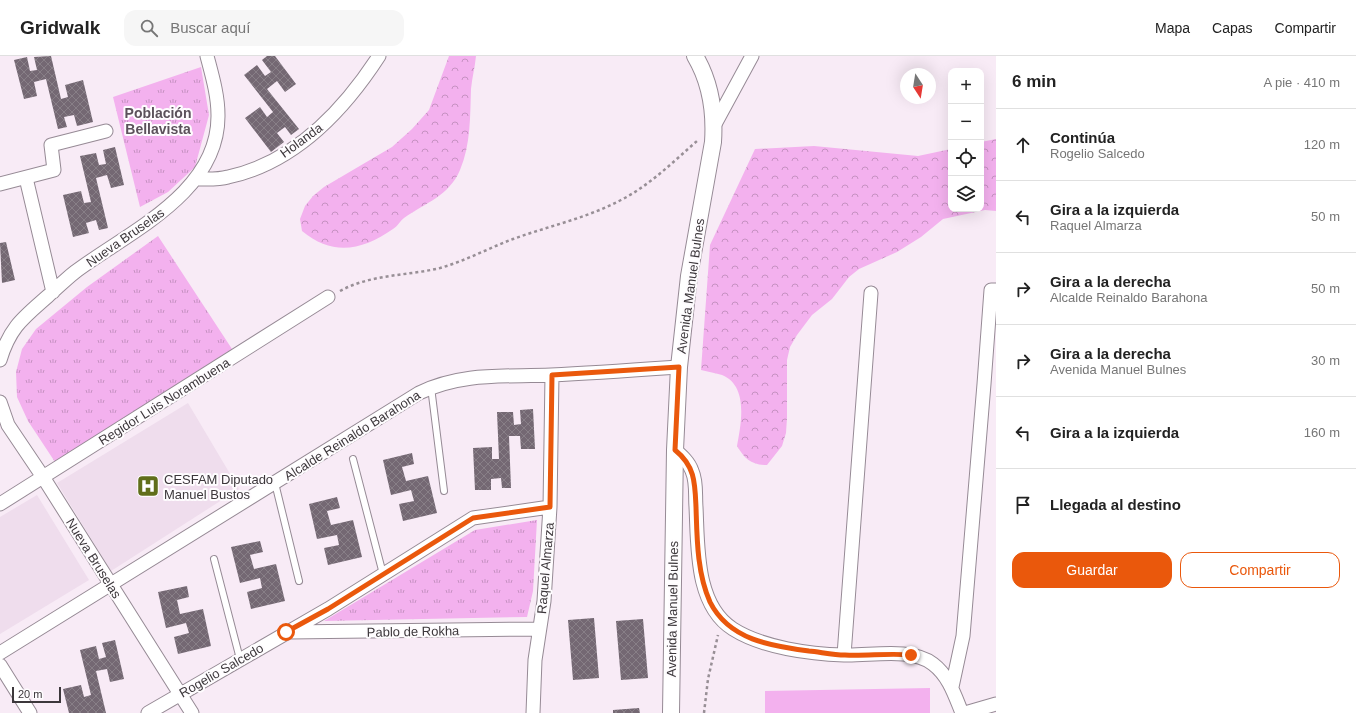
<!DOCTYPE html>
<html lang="es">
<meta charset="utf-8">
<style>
:root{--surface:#fff;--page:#f6f6f6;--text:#222;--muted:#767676;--line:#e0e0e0;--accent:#ea580c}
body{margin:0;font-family:Arial,sans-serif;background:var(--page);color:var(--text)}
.controls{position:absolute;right:12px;top:12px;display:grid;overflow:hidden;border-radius:8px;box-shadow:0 4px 16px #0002}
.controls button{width:36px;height:36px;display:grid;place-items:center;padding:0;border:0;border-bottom:1px solid var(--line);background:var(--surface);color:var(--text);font:20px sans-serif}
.compass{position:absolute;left:900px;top:12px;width:36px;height:36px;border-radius:50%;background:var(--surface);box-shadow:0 4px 16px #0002;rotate:168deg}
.scale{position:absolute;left:12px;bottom:10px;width:49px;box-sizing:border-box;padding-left:4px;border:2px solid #3c373b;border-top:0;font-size:11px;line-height:14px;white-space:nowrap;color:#3c373b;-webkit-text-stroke:3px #fefcfe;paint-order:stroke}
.stop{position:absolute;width:12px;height:12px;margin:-9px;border:3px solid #ea580c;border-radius:50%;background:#fff}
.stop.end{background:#ea580c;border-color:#fff;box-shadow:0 1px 4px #0008}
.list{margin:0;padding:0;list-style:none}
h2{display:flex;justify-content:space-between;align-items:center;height:52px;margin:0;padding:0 16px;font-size:17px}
h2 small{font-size:13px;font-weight:400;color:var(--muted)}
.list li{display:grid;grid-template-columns:26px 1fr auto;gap:12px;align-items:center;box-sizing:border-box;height:72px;padding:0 16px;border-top:1px solid var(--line)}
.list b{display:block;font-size:15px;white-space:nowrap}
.list p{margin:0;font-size:13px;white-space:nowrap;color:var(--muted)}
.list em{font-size:13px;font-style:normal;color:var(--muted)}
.actions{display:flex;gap:8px;padding:12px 16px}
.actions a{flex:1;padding:9px 0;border:1px solid var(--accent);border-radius:12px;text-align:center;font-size:14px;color:var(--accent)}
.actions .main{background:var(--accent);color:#fff}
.icon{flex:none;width:22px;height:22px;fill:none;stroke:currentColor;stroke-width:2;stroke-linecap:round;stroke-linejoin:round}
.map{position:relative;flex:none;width:996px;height:657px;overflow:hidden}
header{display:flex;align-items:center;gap:24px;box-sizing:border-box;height:56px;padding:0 20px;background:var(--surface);border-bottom:1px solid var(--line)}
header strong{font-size:19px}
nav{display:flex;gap:22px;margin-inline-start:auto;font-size:14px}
.search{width:280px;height:36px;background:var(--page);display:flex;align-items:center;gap:10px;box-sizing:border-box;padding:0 14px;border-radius:12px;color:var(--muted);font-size:15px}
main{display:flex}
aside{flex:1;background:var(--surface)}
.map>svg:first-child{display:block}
.built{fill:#efdded}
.grass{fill:#f3b1ee}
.forest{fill:url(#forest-crowns)}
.park{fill:url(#park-tufts)}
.building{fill:url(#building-cross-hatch)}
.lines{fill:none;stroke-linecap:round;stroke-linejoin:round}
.service-casing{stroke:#968a95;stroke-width:8}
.minor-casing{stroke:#968a95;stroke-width:15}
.tertiary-casing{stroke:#968a95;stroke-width:18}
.path{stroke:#988f96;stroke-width:2.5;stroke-dasharray:3 3;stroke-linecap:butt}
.service{stroke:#fff;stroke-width:6}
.minor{stroke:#fff;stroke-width:13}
.tertiary{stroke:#fff;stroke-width:16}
.route{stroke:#ea580c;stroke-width:5}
.labels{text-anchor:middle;stroke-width:4;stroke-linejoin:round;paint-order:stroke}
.street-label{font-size:13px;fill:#3c373b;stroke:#fefcfe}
.poi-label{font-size:13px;fill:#3c373b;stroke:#fefcfe;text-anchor:start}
.neighbourhood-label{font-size:14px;font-weight:bold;fill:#5c515b;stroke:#fefcfe}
</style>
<header>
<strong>Gridwalk</strong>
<div class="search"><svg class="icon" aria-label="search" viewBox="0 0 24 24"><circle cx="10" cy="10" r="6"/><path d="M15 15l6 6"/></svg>Buscar aquí</div>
<nav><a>Mapa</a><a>Capas</a><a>Compartir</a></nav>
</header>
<main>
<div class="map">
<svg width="996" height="657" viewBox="0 0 996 657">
<defs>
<pattern id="forest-crowns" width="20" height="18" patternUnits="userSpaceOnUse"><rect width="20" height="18" fill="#f3b1ee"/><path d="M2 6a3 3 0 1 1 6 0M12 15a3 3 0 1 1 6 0" fill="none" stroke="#c691c2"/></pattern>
<pattern id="park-tufts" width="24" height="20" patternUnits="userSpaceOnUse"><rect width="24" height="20" fill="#f3b1ee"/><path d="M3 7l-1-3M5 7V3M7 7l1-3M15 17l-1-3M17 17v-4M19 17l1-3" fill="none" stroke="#c691c2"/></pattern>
<pattern id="building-cross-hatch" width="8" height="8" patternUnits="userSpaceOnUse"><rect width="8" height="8" fill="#746873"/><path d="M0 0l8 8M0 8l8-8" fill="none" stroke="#887f87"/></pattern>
</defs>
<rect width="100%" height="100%" fill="#f8ebf6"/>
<!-- built -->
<path class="built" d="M188,347l51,86 -128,82 -54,-88z
M37,439l52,85 -89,54v-117z"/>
<!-- grass -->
<path class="grass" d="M930,632v25h-165v-22z"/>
<!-- forest -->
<path class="forest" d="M449,0h27c-1,11 -4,22 -5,33 -1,27 0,55 -11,81 -11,26 -35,33 -56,48 -4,3 -6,8 -11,11 -30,21 -60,28 -91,2l-2,-12 5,-13 8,-10 11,-9 68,-40 20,-18 17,-19z
M996,83v72l-11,-1 -42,9 -22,18 -24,15 -38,17 -10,8 -17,22 -20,16 -15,20 -7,12 -3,13v58l-1,15 -4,13 -15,19c-16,0 -22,-6 -30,-19 4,-22 12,-60 -15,-71 -6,-2 -14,-3 -21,-5l9,-125 45,-96 59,-3 104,10 33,-7v60h30v-67z"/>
<!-- park -->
<path class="park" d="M201,11l8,48 -14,52 -27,25 -28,15 -27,-110z
M158,180l74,113 -177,113 -27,-41 -11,-24 -1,-25 6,-23 14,-20 51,-42z
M537,464l-4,71 -6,26 -203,4 151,-91z"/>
<!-- building -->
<path class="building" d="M51,0l10,43 7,-2 -3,-12 18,-5 10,42 -16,4 -3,-11 -10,2 3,10 -9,2 -12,-50 -12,3 3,14 -13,3 -10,-39 13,-3 3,14 7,-1 -3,-13z
M267,0h8l21,28 -11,8 -8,-11 -10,8 32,40 -8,6 -6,-8 -8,6 7,9 -13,10 -26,-34 15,-11 7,10 6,-5 -29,-37 13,-10 8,11 6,-4 -9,-12z
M115,91l9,38 -13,3 -4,-13 -11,3 12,50 -9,2 -3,-10 -10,3 3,10 -16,4 -10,-42 18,-4 3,12 7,-1 -11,-46 16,-3 3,12 7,-1 -3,-14z
M6,186l9,38 -13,3 -2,-40z
M533,353l2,40h-14l-1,-13h-11l2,52h-9l-1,-10 -10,1v11h-16l-2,-42 19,-1v12h7l-2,-47h16l1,13 7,-1 -1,-14z
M412,397l2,11 -12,3 4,14 22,-5 9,37 -34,8 -4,-17 15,-3 -3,-11 -20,5 -8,-35z
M337,441l3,11 -13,3 4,14 22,-5 9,37 -34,8 -4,-17 15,-3 -2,-10 -20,4 -8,-35z
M260,485l3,11 -13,3 4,14 22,-5 9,37 -34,8 -4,-17 15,-4 -2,-10 -20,5 -9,-36z
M187,530l2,11 -12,3 3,14 23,-5 8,37 -33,8 -4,-17 15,-4 -3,-10 -20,5 -8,-36z
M594,562l5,60 -26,2 -5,-60z
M643,563l5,59 -27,2 -5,-59z
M115,584l9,39 -14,3 -3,-13 -11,2 10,42h-37l-6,-24 18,-4 3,12 7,-2 -11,-45 16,-4 3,13 7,-2 -4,-14z
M639,652l1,5h-27v-3z"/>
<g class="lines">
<!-- service casing -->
<g class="service-casing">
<path id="service" d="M431,331l13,104
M353,403l30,115
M275,427l24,98
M214,503l26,100"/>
</g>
<!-- minor casing -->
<g class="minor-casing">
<path id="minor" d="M714,70l38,-70
M26,122l27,114
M195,123c11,0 23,1 33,-2 66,-14 116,-67 151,-121
M0,128l54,-14 -3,-25 55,-14
M0,304c10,-33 23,-42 48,-64 9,-8 18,-17 27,-24 53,-40 144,-79 143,-157 0,-20 -6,-40 -11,-59
M0,346l8,23 35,52 149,236
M675,394c7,6 14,12 17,21 5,11 3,24 4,36 2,39 -1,98 37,122 30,19 77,25 111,26 27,1 67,-8 89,9 16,12 22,32 29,49
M0,448l328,-207
M289,576l250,-3
M0,597l419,-260c44,-21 85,-16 132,-18 43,-2 85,-5 128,-8
M844,599l27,-362
M0,609l30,48
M952,631l11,-51 21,-252 7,-94h5
M148,657l180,-104 145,-91 77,-11
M533,657l2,-53 9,-59 6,-94 2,-132
M965,657l31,-9"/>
</g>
<!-- tertiary casing -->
<g class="tertiary-casing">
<path id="tertiary" d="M671,657l4,-263 4,-83 10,-91 24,-134c2,-30 -2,-59 -18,-86"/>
</g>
<!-- path -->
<path class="path" d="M340,235c31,-17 67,-15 100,-23 25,-7 49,-20 73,-29 36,-13 74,-21 108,-39 29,-15 52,-38 76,-59
M704,657l4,-34 10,-44"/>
<!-- service -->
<use href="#service" class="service"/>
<!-- minor -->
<use href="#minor" class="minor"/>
<!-- tertiary -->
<use href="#tertiary" class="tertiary"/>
</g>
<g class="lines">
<!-- route -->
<path class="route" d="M286,576l42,-23 145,-91 77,-11 2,-132 127,-8 -4,83c20,16 20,33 21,57 1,31 1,66 14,95 19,38 61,44 99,49 11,1 24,4 36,4 22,1 44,-2 66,0"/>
</g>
<!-- icons -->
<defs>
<g id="hospital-square" transform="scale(1.15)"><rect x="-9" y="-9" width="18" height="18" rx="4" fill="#606e1a" stroke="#fefcfe"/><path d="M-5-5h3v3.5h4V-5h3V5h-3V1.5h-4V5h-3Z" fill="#fff"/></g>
</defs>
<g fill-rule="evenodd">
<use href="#hospital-square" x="148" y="430"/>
</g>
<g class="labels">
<!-- street labels -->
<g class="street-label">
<text transform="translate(301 84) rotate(-36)" y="5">Holanda</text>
<text transform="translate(125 181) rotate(-35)" y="5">Nueva Bruselas</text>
<text transform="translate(690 230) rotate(-82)" y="5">Avenida Manuel Bulnes</text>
<text transform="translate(164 345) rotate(-32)" y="5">Regidor Luis Norambuena</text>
<text transform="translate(352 379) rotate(-32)" y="5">Alcalde Reinaldo Barahona</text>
<text transform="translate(94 502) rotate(58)" y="5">Nueva Bruselas</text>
<text transform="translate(545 512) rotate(-85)" y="5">Raquel Almarza</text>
<text transform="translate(672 553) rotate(-89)" y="5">Avenida Manuel Bulnes</text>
<text transform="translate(413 575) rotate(-1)" y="5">Pablo de Rokha</text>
<text transform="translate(221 614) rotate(-30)" y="5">Rogelio Salcedo</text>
</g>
<!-- poi labels -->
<g class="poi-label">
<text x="164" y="428">CESFAM Diputado<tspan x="164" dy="15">Manuel Bustos</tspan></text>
</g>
<!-- neighbourhood labels -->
<g class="neighbourhood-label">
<text x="158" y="62">Población<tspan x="158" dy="16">Bellavista</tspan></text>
</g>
</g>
</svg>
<div class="controls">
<button>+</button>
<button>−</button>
<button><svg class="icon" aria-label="locate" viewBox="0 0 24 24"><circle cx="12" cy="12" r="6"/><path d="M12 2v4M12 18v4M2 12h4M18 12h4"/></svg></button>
<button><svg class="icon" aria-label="layers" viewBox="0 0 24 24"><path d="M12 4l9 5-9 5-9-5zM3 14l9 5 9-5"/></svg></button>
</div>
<svg class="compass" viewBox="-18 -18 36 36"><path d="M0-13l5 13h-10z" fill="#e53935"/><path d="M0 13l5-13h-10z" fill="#767676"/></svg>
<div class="scale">20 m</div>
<div class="stop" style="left:286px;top:576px"></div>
<div class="stop end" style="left:911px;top:599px"></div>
</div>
<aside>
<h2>6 min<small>A pie · 410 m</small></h2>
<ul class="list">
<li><svg class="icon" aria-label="ahead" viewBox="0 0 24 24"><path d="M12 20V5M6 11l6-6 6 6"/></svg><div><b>Continúa</b><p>Rogelio Salcedo</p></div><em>120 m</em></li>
<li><svg class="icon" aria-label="left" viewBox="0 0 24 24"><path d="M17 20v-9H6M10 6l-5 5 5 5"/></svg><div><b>Gira a la izquierda</b><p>Raquel Almarza</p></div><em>50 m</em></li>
<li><svg class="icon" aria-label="right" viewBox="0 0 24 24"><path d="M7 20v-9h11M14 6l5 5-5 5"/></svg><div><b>Gira a la derecha</b><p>Alcalde Reinaldo Barahona</p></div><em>50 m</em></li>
<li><svg class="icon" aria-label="right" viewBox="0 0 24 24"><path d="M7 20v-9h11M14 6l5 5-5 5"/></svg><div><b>Gira a la derecha</b><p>Avenida Manuel Bulnes</p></div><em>30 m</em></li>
<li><svg class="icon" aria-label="left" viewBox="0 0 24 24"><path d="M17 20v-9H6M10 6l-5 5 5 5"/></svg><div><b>Gira a la izquierda</b></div><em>160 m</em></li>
<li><svg class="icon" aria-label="arrive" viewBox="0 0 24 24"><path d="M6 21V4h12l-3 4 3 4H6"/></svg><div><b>Llegada al destino</b></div></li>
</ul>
<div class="actions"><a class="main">Guardar</a><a>Compartir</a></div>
</aside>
</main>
